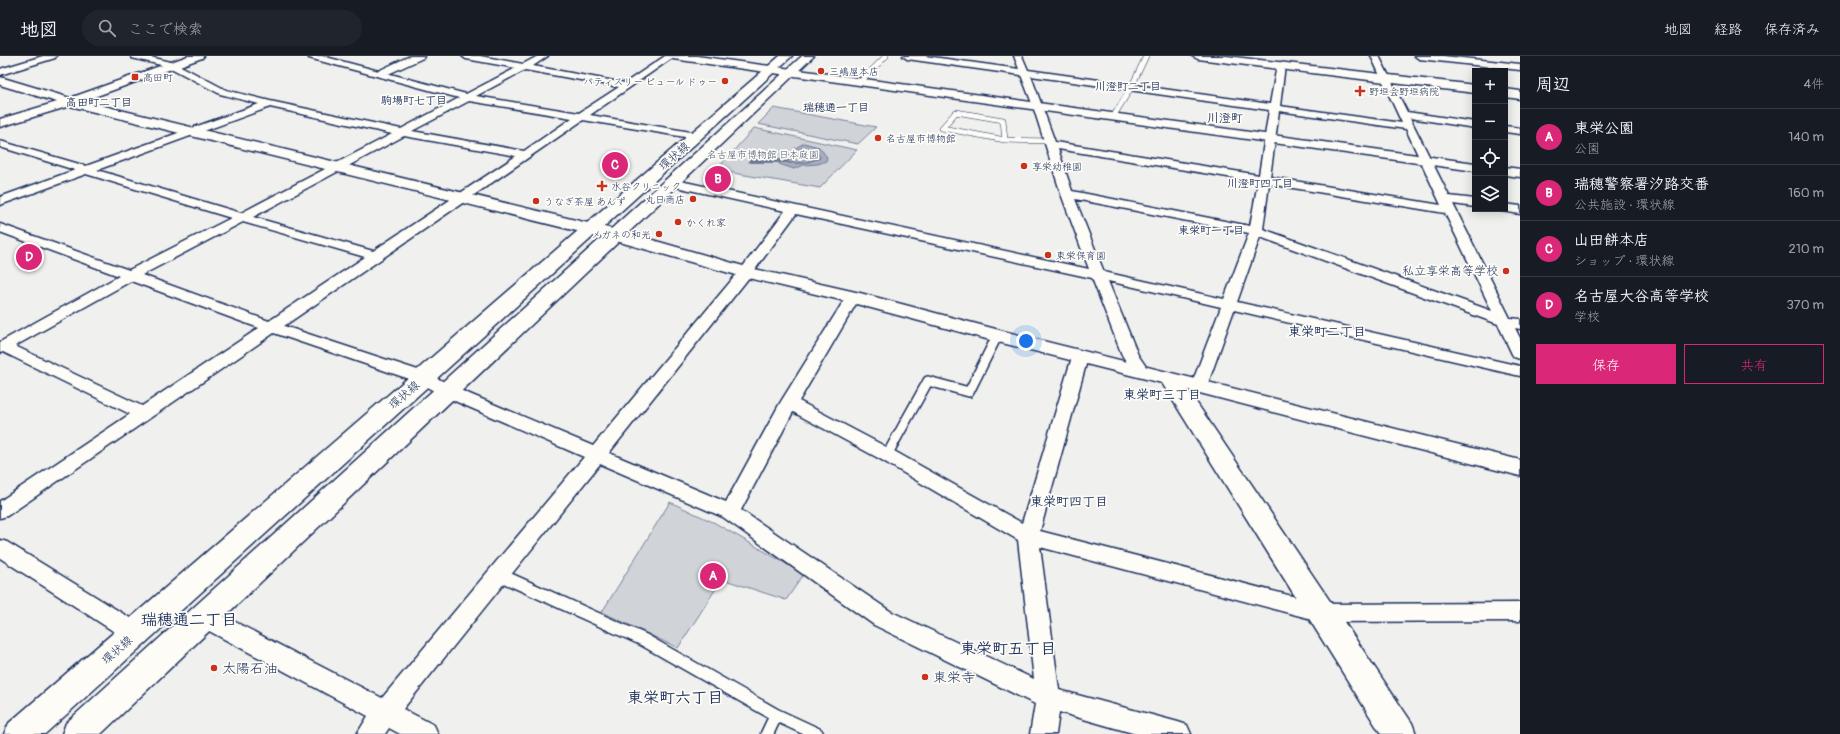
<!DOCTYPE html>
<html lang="ja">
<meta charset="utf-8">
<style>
:root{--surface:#171b24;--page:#20242c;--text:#f1f3f6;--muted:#9ea1a6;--line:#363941;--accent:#db2777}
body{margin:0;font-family:Pangolin,"Klee One",sans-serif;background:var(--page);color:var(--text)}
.controls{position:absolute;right:12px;top:12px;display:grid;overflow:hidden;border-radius:0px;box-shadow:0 2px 10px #0003}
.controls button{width:36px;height:36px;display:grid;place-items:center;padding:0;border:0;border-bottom:1px solid var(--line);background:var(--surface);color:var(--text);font:20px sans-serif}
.you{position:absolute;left:1026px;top:285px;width:14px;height:14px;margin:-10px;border:3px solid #fff;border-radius:50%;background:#1a73e8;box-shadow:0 0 0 6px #1a73e833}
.badge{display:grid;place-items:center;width:26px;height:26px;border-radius:50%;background:var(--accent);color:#fff;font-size:13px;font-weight:700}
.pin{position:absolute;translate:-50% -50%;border:2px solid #fff;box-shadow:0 1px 4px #0006}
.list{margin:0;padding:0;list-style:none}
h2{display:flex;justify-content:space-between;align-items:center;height:52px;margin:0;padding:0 16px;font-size:17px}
h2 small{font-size:13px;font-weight:400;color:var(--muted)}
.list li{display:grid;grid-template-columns:26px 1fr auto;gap:12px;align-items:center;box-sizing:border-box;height:56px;padding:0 16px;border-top:1px solid var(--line)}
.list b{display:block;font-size:15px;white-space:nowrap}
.list p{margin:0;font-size:13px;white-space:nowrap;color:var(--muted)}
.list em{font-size:13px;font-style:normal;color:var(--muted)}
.actions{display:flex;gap:8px;padding:12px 16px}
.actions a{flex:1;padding:9px 0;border:1px solid var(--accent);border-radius:0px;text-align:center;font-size:14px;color:var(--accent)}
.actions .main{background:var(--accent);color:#fff}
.icon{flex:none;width:22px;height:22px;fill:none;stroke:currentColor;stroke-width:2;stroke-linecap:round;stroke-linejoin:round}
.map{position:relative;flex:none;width:1520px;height:678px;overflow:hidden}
header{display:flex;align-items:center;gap:24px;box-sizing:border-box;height:56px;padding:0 20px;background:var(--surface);border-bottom:1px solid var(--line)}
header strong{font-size:19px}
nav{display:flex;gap:22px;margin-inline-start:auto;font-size:14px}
.search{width:280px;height:36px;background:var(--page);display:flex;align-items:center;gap:10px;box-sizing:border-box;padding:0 14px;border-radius:22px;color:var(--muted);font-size:15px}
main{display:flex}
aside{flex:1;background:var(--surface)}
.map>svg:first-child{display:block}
.green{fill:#d0d3d8;stroke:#76819b}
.water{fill:#a7adbd;stroke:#6f7b97}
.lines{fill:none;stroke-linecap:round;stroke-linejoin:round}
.shore{stroke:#536184;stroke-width:1}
.stream{stroke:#6f7b97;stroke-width:4}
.lane-far2-casing{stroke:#1b2f5e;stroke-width:6}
.lane-far1-casing{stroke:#1b2f5e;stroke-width:12}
.lane-casing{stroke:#1b2f5e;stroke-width:15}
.street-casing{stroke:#1b2f5e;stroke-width:3}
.secondary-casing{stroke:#1b2f5e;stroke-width:3}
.primary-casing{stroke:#1b2f5e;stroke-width:3}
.lane-far2{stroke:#fdfcf7;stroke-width:5}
.lane-far1{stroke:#fdfcf7;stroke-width:9}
.lane{stroke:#fdfcf7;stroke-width:12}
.street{fill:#fdfcf7;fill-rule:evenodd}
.secondary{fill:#fdfcf7;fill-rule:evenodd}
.primary{fill:#fdfcf7;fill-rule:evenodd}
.poi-dot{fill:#c8321e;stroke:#fdfcf7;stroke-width:1.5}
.labels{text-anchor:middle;stroke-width:3.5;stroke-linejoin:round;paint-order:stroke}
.far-poi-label{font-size:10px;fill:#1b2f5e;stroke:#fdfcf7;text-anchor:start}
.far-park-label{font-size:10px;fill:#48587c;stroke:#fdfcf7}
.far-neighbourhood-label{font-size:11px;font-weight:bold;fill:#1b2f5e;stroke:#fdfcf7}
.far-quarter-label{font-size:12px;font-weight:bold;fill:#1b2f5e;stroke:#fdfcf7}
.street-label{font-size:12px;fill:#1b2f5e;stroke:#fdfcf7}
.poi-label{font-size:12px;fill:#1b2f5e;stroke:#fdfcf7;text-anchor:end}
.neighbourhood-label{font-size:13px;font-weight:bold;fill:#1b2f5e;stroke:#fdfcf7}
.near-poi-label{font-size:14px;fill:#1b2f5e;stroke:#fdfcf7;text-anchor:start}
.near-neighbourhood-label{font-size:16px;font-weight:bold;fill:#1b2f5e;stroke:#fdfcf7}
</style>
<header>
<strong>地図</strong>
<div class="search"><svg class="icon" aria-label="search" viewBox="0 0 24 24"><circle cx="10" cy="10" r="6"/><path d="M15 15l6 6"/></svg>ここで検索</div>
<nav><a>地図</a><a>経路</a><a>保存済み</a></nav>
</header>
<main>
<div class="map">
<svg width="1520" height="678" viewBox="0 0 1520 678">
<rect width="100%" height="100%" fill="#f0f0ee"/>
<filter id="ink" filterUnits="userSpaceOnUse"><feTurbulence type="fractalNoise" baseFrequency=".025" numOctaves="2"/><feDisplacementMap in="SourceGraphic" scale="8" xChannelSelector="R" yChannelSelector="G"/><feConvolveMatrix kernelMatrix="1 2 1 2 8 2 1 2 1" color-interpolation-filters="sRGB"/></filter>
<g filter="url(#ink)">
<!-- green -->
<path class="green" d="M774,52l102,19 -18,17 -100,-20z
M754,72l103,22 -37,38 -104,-18z
M670,446l45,21 89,51 -18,26 -64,-21 -44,69 -76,-36z"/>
<!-- water -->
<path class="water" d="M804,87l15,4 8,10 -1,4 -8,3 -14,1 -10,4 -15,-5 4,-7 12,-5 -1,-3z"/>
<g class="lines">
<!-- shore -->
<path class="shore" d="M804,92l12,2 4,8 -16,5h-16v-3l9,-5 2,-5z"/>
<!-- stream -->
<path class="stream" d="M750,105h36"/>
<!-- lane-far2 casing -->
<g class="lane-far2-casing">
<path id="lane-far2" d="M861,25l25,-25
M1113,61l18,-29 15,-32
M942,72l63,12 45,1
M942,72l14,-16 47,8 2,20"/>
</g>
<!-- lane-far1 casing -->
<g class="lane-far1-casing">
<path id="lane-far1" d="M887,399l41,-74 41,11 28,-56"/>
</g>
<!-- lane casing -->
<g class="lane-casing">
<path id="lane" d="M498,518l146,66 132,75 41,19
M767,678l9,-19"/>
</g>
<!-- street casing -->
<g class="street-casing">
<path id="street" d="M43,0h13l-1,2 -55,17v-6z
M131,0h15l29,7 51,27 44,11 131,28 58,-31 -150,-40 -1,-2h14l144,38 50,-26 -50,-9 -4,-3h18l43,8 15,-8h10l-15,10 92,17 40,-27h10l-85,59 107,18 5,3 -1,2 -4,1 -114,-19 -299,206 146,48 23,13 140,59 148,-177 44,-58 -118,-26 -2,-2 2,-2 4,-2 418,90 -28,-75 -28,-88 -12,-31 -114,-16 -4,-3h22l94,13 -5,-13h8l6,14 242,34 7,-39 4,-3 4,3 -5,41 122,17 -31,-67h8l28,56 68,10v6l-65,-10 39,78 26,3v8l-22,-3 57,114 10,1v10l-5,-1 5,10v21l-6,-2 -2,-3 -14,-30 -238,-87 -23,65 283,64v10l-286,-66 -27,76 -2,4 -6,1 -6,-1 -2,-4 30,-79 -113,-26 30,74 11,16 -2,4 -6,1 -6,-1 -13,-20 -30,-77 -296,-64 -45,61 -142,178 117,49 54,-99 66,-106 2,-3h10l2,3 -61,104 95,50 128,72 50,-166 2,-3 6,-2 6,2 2,3 -48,174 283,73 197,-1v18l-197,1 -283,-75 19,143 119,32 9,3 4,9h-55l-77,-22 -3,22h-26l5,-30 -161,-79 -151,-108 -123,-53 -197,245 31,16 4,9h-38l-11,-6 -4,6h-28l11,-18 -172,-92 -3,-7 3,-7 8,-2 8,2 170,88 202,-241 -143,-62 -23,-13 -144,-49 -267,183 -7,2v-17l130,-87 -127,-62 -3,1v-11l119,-66 -119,-44v-8l129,46 102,-52 -145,-44 -86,31v-8l75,-27 -75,-23v-6l86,25 173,-62 -39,-10 -51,-27 -37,-9zM525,14l94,17 -40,26 -103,-17zM1031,20l238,34 -10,65 -204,-33zM469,45l103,17 -48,33 -112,-20zM270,51l122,27 -151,79 -144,-43zM1279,55l127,18 35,76 -171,-28zM404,80l112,20 -143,95 -120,-34zM1058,93l200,33 -8,44 -178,-35zM1269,128l176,29 47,98 -229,-82zM1075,143l174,34 -25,66 -120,-27zM243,166l122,35 -96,64 -127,-46zM131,225l128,47 -117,78 -127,-60zM793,356l87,47 138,81 16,139 -144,-68 -149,-101z
M1415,0h28l77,8v6l-101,-11z
M1505,70l15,2v6l-15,-2z
M1505,148l15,2v8l-19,-3 -1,-2h5z
M0,484l7,2 136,84 3,7 -3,7 -8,3 -8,-3 -127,-82z"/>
</g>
<!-- secondary casing -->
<g class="secondary-casing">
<path id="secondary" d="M188,0h16l-2,2 -119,43 538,130 129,37 110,25 143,38 517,129v16l-332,-86 224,333 4,11h-35l-219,-351 -172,-43 -141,-38 -109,-26 -131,-37 -539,-133 -70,21v-8l57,-17 -57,-17v-8l70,21z
M410,0h14l-1,2 -39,18 -4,1 -6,-3 2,-2z
M668,0h29l778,107v8l-802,-112z
M1192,0h34l249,29v8l-277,-34z
M1505,33l15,2v8l-15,-2z
M1505,111l15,2v8l-15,-2z"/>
</g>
<!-- primary casing -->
<g class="primary-casing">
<path id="primary" d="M780,0h12l-747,678h-41l5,-11z
M802,0h12l-713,678h-39l4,-11z"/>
</g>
<!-- lane-far2 -->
<use href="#lane-far2" class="lane-far2"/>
<!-- lane-far1 -->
<use href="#lane-far1" class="lane-far1"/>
<!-- lane -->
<use href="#lane" class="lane"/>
<!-- street -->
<use href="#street" class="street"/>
<!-- secondary -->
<use href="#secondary" class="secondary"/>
<!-- primary -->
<use href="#primary" class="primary"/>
</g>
</g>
<!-- markers -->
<g class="poi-dot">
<circle cx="821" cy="15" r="4"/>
<rect x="131" y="17" width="8" height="8" rx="2"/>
<circle cx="725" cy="25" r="4"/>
<path d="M1358 29h4v4h4v4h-4v4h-4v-4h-4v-4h4z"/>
<circle cx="878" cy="82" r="4"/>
<circle cx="1024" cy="110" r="4"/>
<path d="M600 124h4v4h4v4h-4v4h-4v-4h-4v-4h4z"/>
<circle cx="693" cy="143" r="4"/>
<circle cx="536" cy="145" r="4"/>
<circle cx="678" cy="166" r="4"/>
<circle cx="659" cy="178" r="4"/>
<circle cx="1048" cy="199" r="4"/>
<circle cx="1506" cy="215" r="4"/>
<circle cx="214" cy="612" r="4"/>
<circle cx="925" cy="621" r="4"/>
</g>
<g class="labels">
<!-- far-poi labels -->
<g class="far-poi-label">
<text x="829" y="19">三嶋屋本店</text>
<text x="143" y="25">高田町</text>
<text x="717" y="29" text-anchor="end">パティスリー ピュール ドゥー</text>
<text x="1369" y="39">野垣会野垣病院</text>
<text x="886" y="86">名古屋市博物館</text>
<text x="1032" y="114">享栄幼稚園</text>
<text x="611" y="134">水谷クリニック</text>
<text x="685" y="147" text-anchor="end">丸日商店</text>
<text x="544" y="149">うなぎ茶屋 あんず</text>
<text x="686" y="170">かくれ家</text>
<text x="651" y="182" text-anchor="end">メガネの和光</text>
<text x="1056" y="203">東栄保育園</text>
</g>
<!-- far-park labels -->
<g class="far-park-label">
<text x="763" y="102">名古屋市博物館 日本庭園</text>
</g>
<!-- far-neighbourhood labels -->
<g class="far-neighbourhood-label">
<text x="1128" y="34">川澄町二丁目</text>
<text x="414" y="48">駒場町七丁目</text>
<text x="99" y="50">高田町二丁目</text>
<text x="836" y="55">瑞穂通一丁目</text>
<text x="1260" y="131">川澄町四丁目</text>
<text x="1211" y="178">東栄町一丁目</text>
</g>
<!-- far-quarter labels -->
<g class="far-quarter-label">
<text x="1225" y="66">川澄町</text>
</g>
<!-- street labels -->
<g class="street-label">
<text transform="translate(674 100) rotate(-42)" y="4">環状線</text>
<text transform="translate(404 339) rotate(-41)" y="4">環状線</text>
<text transform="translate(117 594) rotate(-42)" y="4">環状線</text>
</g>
<!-- poi labels -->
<g class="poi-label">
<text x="1498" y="219">私立享栄高等学校</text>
</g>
<!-- neighbourhood labels -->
<g class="neighbourhood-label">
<text x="1327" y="280">東栄町二丁目</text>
<text x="1162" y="343">東栄町三丁目</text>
<text x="1069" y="450">東栄町四丁目</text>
</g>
<!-- near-poi labels -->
<g class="near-poi-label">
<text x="222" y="617">太陽石油</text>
<text x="933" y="626">東栄寺</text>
</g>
<!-- near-neighbourhood labels -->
<g class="near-neighbourhood-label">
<text x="189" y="569">瑞穂通二丁目</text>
<text x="1008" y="598">東栄町五丁目</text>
<text x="675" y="647">東栄町六丁目</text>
</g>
</g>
</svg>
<div class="controls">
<button>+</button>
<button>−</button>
<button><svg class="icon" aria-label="locate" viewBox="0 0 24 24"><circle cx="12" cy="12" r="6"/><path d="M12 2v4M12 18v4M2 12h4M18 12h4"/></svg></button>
<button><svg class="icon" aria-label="layers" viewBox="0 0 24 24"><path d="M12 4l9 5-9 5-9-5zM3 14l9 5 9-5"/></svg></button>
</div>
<div class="you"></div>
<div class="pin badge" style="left:713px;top:520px">A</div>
<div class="pin badge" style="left:718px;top:123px">B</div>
<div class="pin badge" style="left:615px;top:109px">C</div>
<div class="pin badge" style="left:29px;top:201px">D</div>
</div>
<aside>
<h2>周辺<small>4件</small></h2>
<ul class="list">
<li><span class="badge">A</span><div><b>東栄公園</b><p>公園</p></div><em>140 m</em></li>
<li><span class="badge">B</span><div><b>瑞穂警察署汐路交番</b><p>公共施設 · 環状線</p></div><em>160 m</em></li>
<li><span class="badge">C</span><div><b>山田餅本店</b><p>ショップ · 環状線</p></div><em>210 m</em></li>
<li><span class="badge">D</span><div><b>名古屋大谷高等学校</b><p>学校</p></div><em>370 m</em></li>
</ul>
<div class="actions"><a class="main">保存</a><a>共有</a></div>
</aside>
</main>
